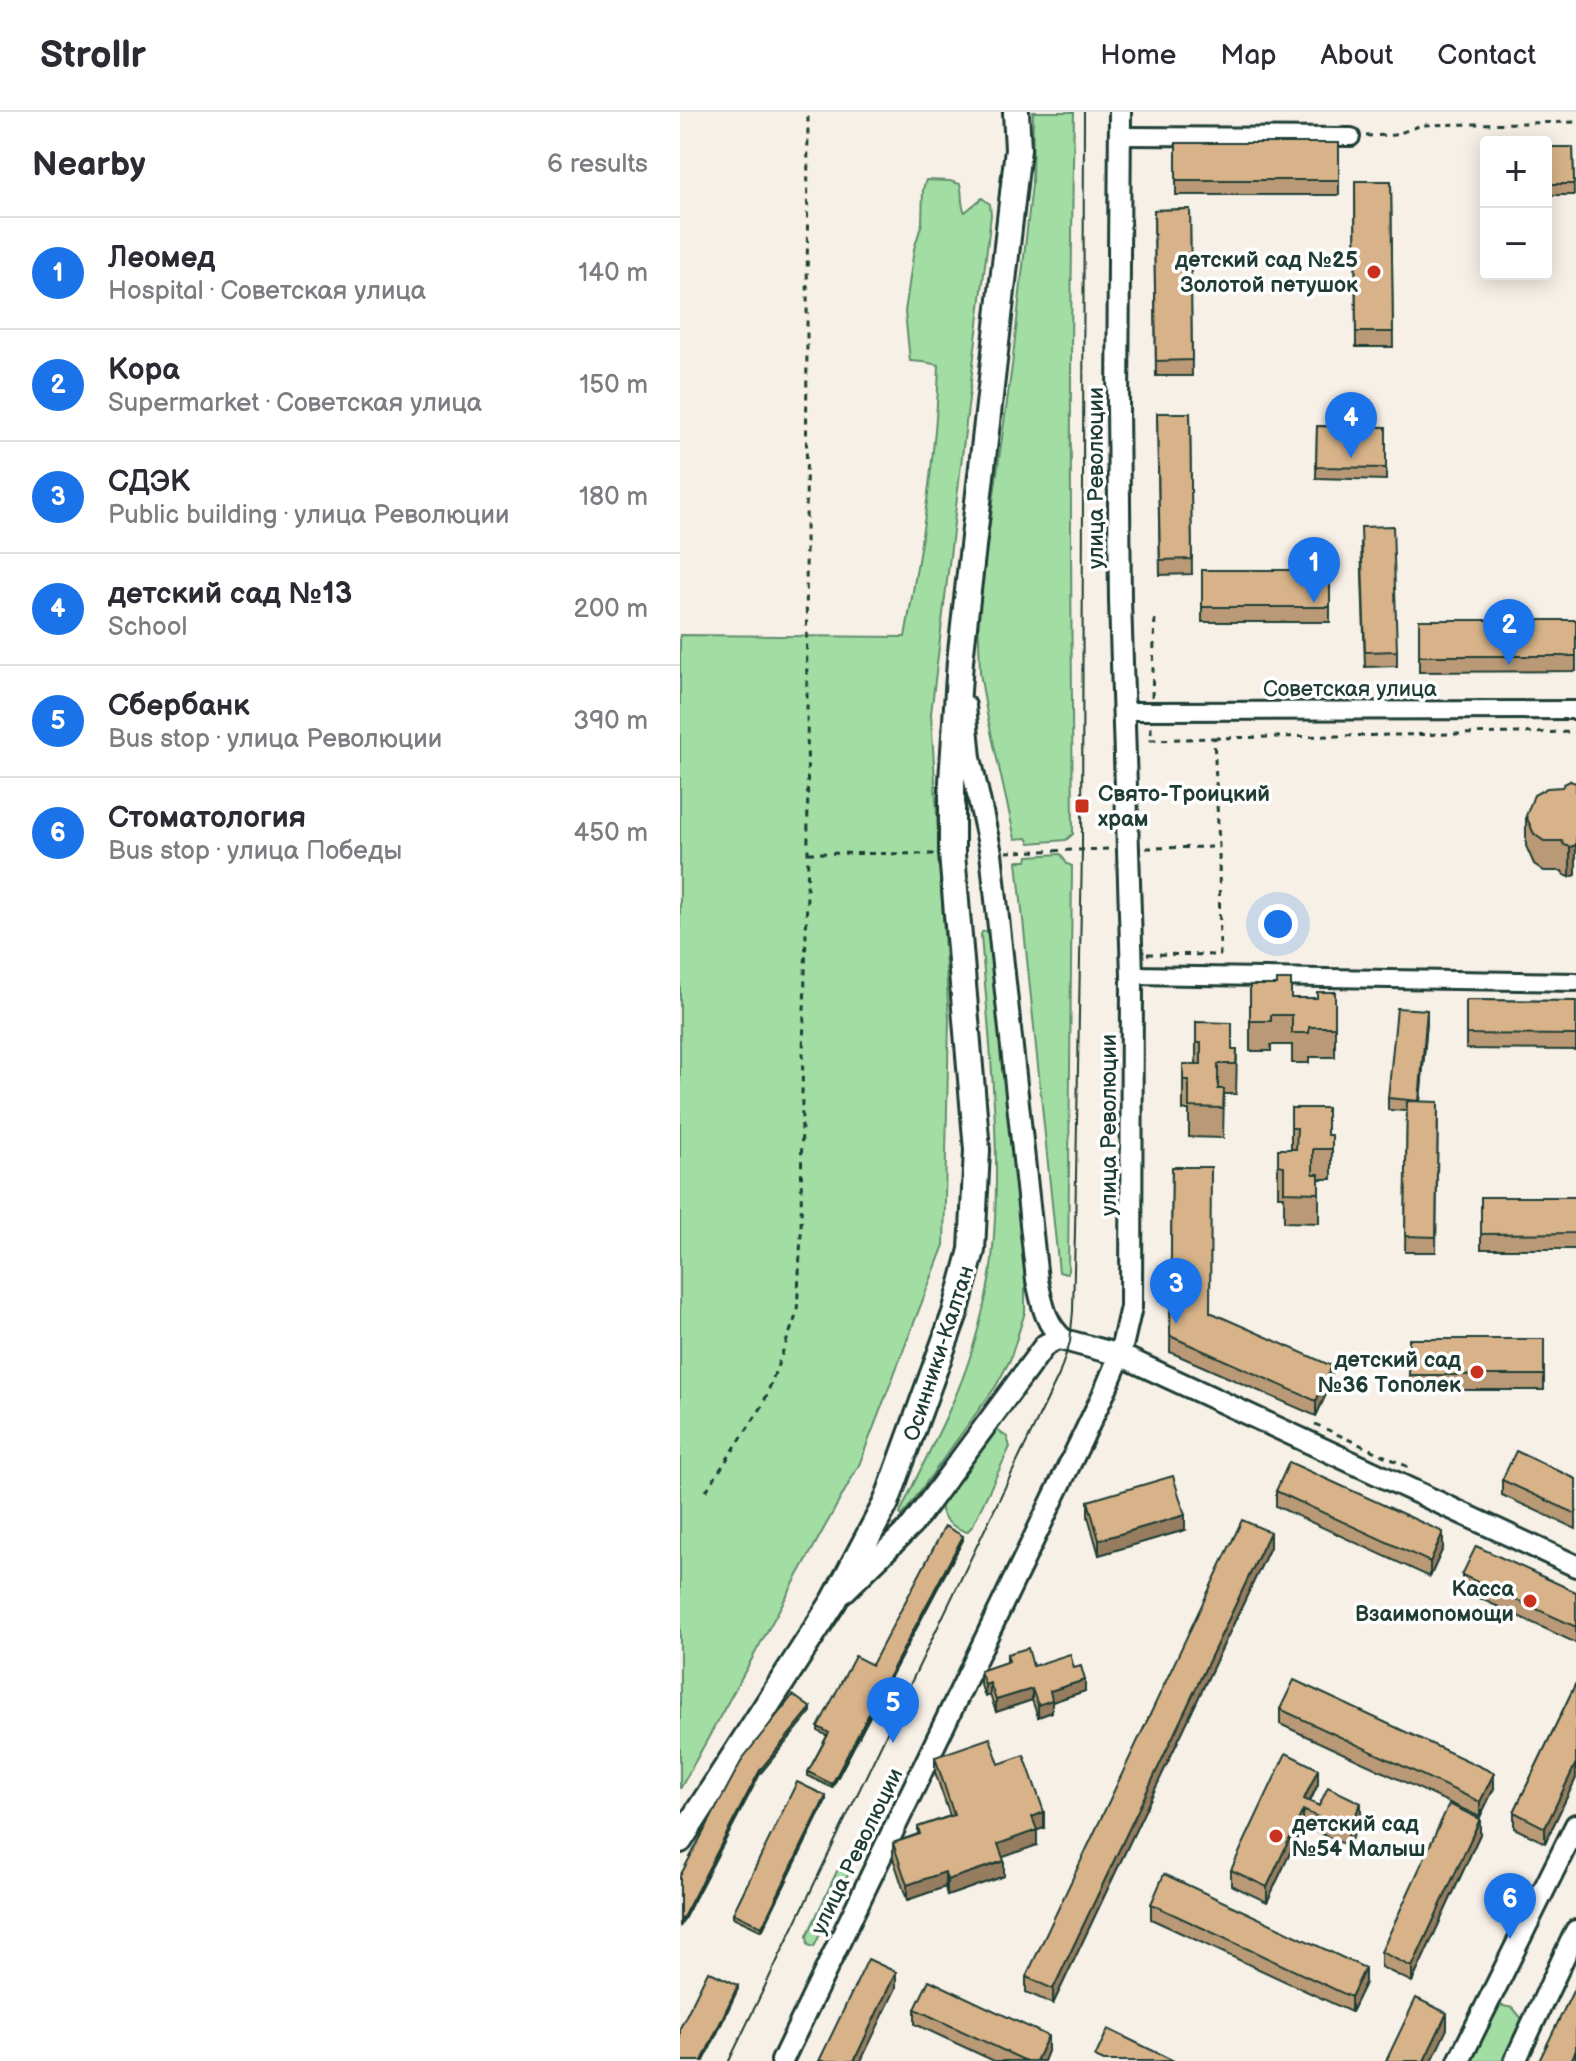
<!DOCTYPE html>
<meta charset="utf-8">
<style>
:root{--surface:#fff;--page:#f2f2f3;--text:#2b2b33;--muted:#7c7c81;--line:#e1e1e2;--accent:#1a73e8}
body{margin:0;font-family:"Balsamiq Sans",sans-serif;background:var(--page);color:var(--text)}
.controls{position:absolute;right:24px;top:24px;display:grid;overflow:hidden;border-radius:8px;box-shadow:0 4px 20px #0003}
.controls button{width:72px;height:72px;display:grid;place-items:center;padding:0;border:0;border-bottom:2px solid var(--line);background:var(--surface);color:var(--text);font:40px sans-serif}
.you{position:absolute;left:598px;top:812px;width:28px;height:28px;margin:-20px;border:6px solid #fff;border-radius:50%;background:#1a73e8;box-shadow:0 0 0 12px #1a73e833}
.badge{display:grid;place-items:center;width:52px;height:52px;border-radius:50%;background:var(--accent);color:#fff;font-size:26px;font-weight:700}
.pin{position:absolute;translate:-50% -66px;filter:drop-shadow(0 2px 4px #0008)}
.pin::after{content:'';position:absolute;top:42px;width:28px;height:24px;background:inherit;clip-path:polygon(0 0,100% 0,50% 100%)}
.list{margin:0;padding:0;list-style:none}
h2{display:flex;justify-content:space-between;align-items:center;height:104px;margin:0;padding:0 32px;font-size:34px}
h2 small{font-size:26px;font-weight:400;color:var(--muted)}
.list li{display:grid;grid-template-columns:52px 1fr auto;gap:24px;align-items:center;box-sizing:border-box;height:112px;padding:0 32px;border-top:2px solid var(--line)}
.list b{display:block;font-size:30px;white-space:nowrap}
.list p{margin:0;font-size:26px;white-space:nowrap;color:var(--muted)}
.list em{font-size:26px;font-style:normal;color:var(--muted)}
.map{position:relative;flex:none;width:896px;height:1949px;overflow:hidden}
header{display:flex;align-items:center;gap:48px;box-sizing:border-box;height:112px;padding:0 40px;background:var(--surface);border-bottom:2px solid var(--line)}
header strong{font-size:38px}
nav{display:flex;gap:44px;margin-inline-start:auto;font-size:28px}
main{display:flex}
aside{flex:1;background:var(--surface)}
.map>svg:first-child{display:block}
.green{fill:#a2dda3;stroke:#608d6c;stroke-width:2}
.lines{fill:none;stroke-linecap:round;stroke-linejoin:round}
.minor-casing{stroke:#1f3d34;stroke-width:22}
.tertiary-casing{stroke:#1f3d34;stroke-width:26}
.secondary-casing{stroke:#1f3d34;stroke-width:30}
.path{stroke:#1f3d34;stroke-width:3;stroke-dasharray:6 6;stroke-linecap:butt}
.minor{stroke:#fff;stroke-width:16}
.tertiary{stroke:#fff;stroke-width:20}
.secondary{stroke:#fff;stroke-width:24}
.tram{stroke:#1f3d34;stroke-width:2}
.wall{fill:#ba9a76;stroke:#1f3d34;stroke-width:2}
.shaded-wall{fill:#977d60;stroke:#1f3d34;stroke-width:2}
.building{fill:#d8b389;stroke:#1f3d34;stroke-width:2}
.poi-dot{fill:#c8321e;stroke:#fff;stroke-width:3}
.labels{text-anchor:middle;stroke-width:7;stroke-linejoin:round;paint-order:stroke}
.poi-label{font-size:22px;font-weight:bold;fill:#1f3d34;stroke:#fff;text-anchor:end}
.street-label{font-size:22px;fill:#1f3d34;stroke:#fff}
</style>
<header>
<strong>Strollr</strong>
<nav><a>Home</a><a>Map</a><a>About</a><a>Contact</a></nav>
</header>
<main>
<aside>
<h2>Nearby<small>6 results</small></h2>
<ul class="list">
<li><span class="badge">1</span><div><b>Леомед</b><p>Hospital · Советская улица</p></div><em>140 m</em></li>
<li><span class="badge">2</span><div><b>Кора</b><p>Supermarket · Советская улица</p></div><em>150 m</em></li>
<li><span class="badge">3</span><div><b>СДЭК</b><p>Public building · улица Революции</p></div><em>180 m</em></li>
<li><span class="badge">4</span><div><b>детский сад №13</b><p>School</p></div><em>200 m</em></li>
<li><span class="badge">5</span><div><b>Сбербанк</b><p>Bus stop · улица Революции</p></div><em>390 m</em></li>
<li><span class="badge">6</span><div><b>Стоматология</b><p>Bus stop · улица Победы</p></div><em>450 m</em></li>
</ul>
</aside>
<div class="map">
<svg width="896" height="1949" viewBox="0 0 896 1949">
<rect width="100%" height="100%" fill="#f7f0e7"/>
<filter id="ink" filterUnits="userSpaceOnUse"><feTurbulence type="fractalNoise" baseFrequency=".0125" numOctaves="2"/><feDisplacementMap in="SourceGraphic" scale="16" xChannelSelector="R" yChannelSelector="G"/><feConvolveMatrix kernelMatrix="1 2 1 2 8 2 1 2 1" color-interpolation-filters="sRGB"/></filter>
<g filter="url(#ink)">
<!-- green -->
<path class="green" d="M353,0h41c-5,241 -3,481 -1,722l-7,6 -36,3 -3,-5 -12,1 -28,-125 -7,-41 -2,-64 34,-243 20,-182z
M246,68l24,1 10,3c3,10 0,20 5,28l17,-14 8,6 1,11 -60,499 18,306 -5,225 -85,220 -179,324v-1154l225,2c16,-90 31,-180 34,-272l-16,-3 -13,-1 -5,-49 9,-63 8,-26 1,-34z
M381,742l6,10 5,2 -4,406 -2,2 -7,-2 -42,-411h10l1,-5z
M306,819l2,2 33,300 4,49v30l-15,48 -14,26 -94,130 -2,-2 1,-3c23,-52 53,-102 70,-157 9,-30 18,-63 21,-95 11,-106 -3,-218 -11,-324l1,-3z
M317,1318l10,7 3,10 -37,78 -6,7c-14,-5 -27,-12 -27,-29l43,-67z
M161,1757l5,1 2,5 -34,72 -6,-2 -1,-9 30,-65z
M818,1893l15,3 10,12 -2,14 -13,27h-43l26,-49z"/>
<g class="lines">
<!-- minor casing -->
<g class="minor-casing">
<path id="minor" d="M440,24l231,1
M445,599l451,-1
M452,863l444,7"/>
</g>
<!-- tertiary casing -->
<g class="tertiary-casing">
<path id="tertiary" d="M384,1228l56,15 456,211
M163,1481l69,-68 133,-180 12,-6 7,1c-19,-16 -22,-37 -27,-60l-46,-427 -21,-95 -5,-52
M102,1949l322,-668 16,-38 11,-48 1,-332 -12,-375 -2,-193 2,-295
M779,1949l117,-236
M835,1949l61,-130"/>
</g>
<!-- secondary casing -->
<g class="secondary-casing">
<path id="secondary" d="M0,1728l154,-239 52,-98 69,-190 17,-63 5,-100 -25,-296v-73l8,-120 58,-512 -2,-37"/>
</g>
<!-- path -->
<path class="path" d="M686,24l28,-1 28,-10 154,-3
M472,585l3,-81
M534,626l362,-6
M466,736l73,-1
M326,740l105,-3
M128,741l127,1
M467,842l73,1 -1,-108 -5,-109 -63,2v-16
M635,1312l98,45
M26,1379l57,-86 34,-92 4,-79 1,-140 6,-241 -2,-307 2,-434"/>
<!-- minor -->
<use href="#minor" class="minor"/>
<!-- tertiary -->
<use href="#tertiary" class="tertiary"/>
<!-- secondary -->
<use href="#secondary" class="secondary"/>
<!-- tram -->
<path class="tram" d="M49,1949l330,-686 11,-33 3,-31 2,-80 7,-381 2,-738"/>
</g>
<!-- wall -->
<path class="wall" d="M496,31h163v52h-163z
M866,35h27l1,48h-28z
M675,69h36l2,166h-37z
M510,97l2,167h-36l-2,-166z
M477,301h33l2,161 -32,1z
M637,314l69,1v53l-70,-2z
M681,430l36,109v15l-32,1z
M522,458h128v52h-128z
M739,508h157v51l-157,1z
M890,669v96l-6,-2 -2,-4h-18l-10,-7 -8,-18v-30z
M570,873l41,13h26l18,-6v65h-26v6h-17v-18h-21v6h-21z
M786,888l110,1v49l-110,-1z
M516,910l36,28h5l-1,44h-12l-1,44 -34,-1v-27h-6v-46h13z
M747,910l-7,80h18l-2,150h-31l2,-141 -19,-1v-12z
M611,996l36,27h5v44h-13v44l-35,-1v-26h-6v-47h13z
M492,1055l38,145 122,69 -16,35 -146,-64z
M801,1085h95v52h-95z
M729,1227h135v51h-135z
M896,1367v50l-74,-34v-15z
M596,1379l167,57 -13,29 -154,-71z
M408,1389l97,29 -86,25 -11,-39z
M283,1428l-131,248 -24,-12v-4l19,-36 -9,-5v-4l54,-62z
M590,1435l-217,457 -27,-12v-15z
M782,1463l114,17v51l-114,-53z
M327,1542l26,12 41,2 11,23 -33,11v10l-14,5 -6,-17 -36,12 -6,-17 -5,2 -5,-15v-11l27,-9z
M896,1571v95l-31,65 -31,-15v-16z
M600,1597l214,79 -14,29 -200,-93z
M255,1645l64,7 45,64 -7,2v15l-35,12 2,19 -57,20 -2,-9 -38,13 -14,-42v-15l25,-9v-7l32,-11 -15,-44z
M638,1672l-8,18 9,4 42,12 -13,28 -45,-21 -36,77 -36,-17v-15z
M146,1688l-64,131 -29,-14v-4z
M800,1722l-68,148 -31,-15v-15z
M471,1792l214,79 -14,29 -200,-93z
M235,1897l133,42 -4,10h-50l-79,-37z"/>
<!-- shaded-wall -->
<path class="shaded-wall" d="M896,733v30l-6,2v-30z
M747,898v12l-8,90v-11z
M652,1254v15l-16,35v-15z
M505,1403v15l-86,25v-15z
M590,1420v15l-217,457v-15z
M763,1420v16l-13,29v-15z
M283,1424v4l-131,248v-4z
M405,1568v11l-33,11v10l-14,5v-12l12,-14z
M310,1571v12l-5,2v-12z
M352,1577v11l-36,12v-12z
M131,1596v4l-51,62 -80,153v-4l80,-153z
M896,1651v15l-31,65v-15z
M638,1657v15l-13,27 -1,-12z
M814,1661v15l-14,29v-15z
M146,1684v4l-64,131v-4z
M681,1691v15l-13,28v-15z
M623,1698v15l-36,77v-15z
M364,1700v16l-12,4v-15z
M800,1707v15l-68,148v-15z
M357,1718v15l-39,14v-15z
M324,1749v15l-57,20v-16z
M265,1760v15l-38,13v-15z
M685,1856v15l-14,29v-15z
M216,1860v16l-35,73h-7z
M58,1873v4l-34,72h-2z
M767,1901v16l-15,32h-8z
M368,1924v15l-4,10h-8z
M896,1938v11h-5z"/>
<!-- building -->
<path class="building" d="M496,31h163v37h-163z
M866,35h27l1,37h-28z
M675,69h36l2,151h-37z
M510,97l2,151 -36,1 -2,-151z
M477,301h33l2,146 -32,1z
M637,314l69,1v41l-70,-1z
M713,414l4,125 -32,1 -4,-125z
M522,458h128v37h-128z
M739,508h157v36h-157z
M890,669l6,2v62l-6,2 -6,-2 -2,-4h-18l-10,-7 -8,-18 8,-21 13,-7 15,-1 2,-3z
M597,868h14v18h26v-6h18v35h-26v6h-17v-18h-21v6h-21v-36h27z
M786,888l110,1v34l-110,-1z
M717,896l30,2 -8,91 -31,-3z
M516,910l36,1v27h5l-1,14h-18v25h6l-1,19 -34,-1v-27h-6v-16h18v-21h-5z
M727,989l31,1 -2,135 -31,-1z
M611,996h36v27h5v14h-19v25h6v19l-35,-1v-26l-6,-1v-16h18l1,-21h-6z
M492,1055h39l-1,145 122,54 -16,35 -146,-65z
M801,1085h95v36l-95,1z
M729,1227h135v36h-135z
M836,1339l60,28v35l-74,-34z
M609,1350l154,70 -13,30 -154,-71z
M493,1364l12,39 -86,25 -11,-39z
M562,1408l28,12 -217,457 -27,-12z
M265,1414l18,10 -131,248 -24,-12 21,-39 -11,-6 37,-71 17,9z
M796,1434l100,46v35l-114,-52z
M348,1536l5,18 37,-12 4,14 7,-2 4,14 -35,11 2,9 -14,5 -6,-16 -36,11 -6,-17 -5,2 -5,-14 29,-10 -2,-7z
M614,1568l200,93 -14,29 -200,-93z
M896,1571v80l-31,65 -31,-16z
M113,1583l18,13 -51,62 -80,153v-47l63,-118z
M310,1626l9,26 25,-9 20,57 -12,5 5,13 -39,14 6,17 -57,19 -2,-8 -38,13 -14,-42 27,-9 -2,-7 36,-12 -19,-58z
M606,1641l32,16 -14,30 15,7 9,-19 33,16 -13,28 -45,-21 -36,77 -36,-17z
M117,1670l29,14 -64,131 -29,-14z
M769,1692l31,15 -68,148 -31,-15z
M484,1762l201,94 -14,29 -200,-93z
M188,1847l28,13 -42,89h-35z
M28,1859l30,14 -36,76h-22v-33z
M249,1868l119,56 -12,25h-10l-111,-52z
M896,1873v65l-5,11h-32z
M736,1886l31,15 -23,48h-38z
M428,1917l66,32h-70l-9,-4z"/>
</g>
<!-- markers -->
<g class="poi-dot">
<circle cx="694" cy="160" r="8"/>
<rect x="394" y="686" width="16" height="16" rx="4"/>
<circle cx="797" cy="1260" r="8"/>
<circle cx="850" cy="1489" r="8"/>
<circle cx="596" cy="1724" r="8"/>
</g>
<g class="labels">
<!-- poi labels -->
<g class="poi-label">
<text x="678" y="155">детский сад №25<tspan x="678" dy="25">Золотой петушок</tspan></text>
<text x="418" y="689" text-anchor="start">Свято-Троицкий<tspan x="418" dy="25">храм</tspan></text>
<text x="781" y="1255">детский сад<tspan x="781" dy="25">№36 Тополек</tspan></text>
<text x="834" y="1484">Касса<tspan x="834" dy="25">Взаимопомощи</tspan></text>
<text x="612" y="1719" text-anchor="start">детский сад<tspan x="612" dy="25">№54 Малыш</tspan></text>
</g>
<!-- street labels -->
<g class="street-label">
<text transform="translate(415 366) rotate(-90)" y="8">улица Революции</text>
<text x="670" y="584">Советская улица</text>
<text transform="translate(428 1013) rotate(-90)" y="8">улица Революции</text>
<text transform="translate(258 1241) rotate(-72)" y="8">Осинники-Калтан</text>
<text transform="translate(176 1739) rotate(-64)" y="8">улица Революции</text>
</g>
</g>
</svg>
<div class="controls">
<button>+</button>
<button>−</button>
</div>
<div class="you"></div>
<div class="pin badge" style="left:634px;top:491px">1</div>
<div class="pin badge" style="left:829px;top:553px">2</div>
<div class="pin badge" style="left:496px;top:1212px">3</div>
<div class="pin badge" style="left:671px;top:346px">4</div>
<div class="pin badge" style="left:213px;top:1631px">5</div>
<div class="pin badge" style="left:830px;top:1827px">6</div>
</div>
</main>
